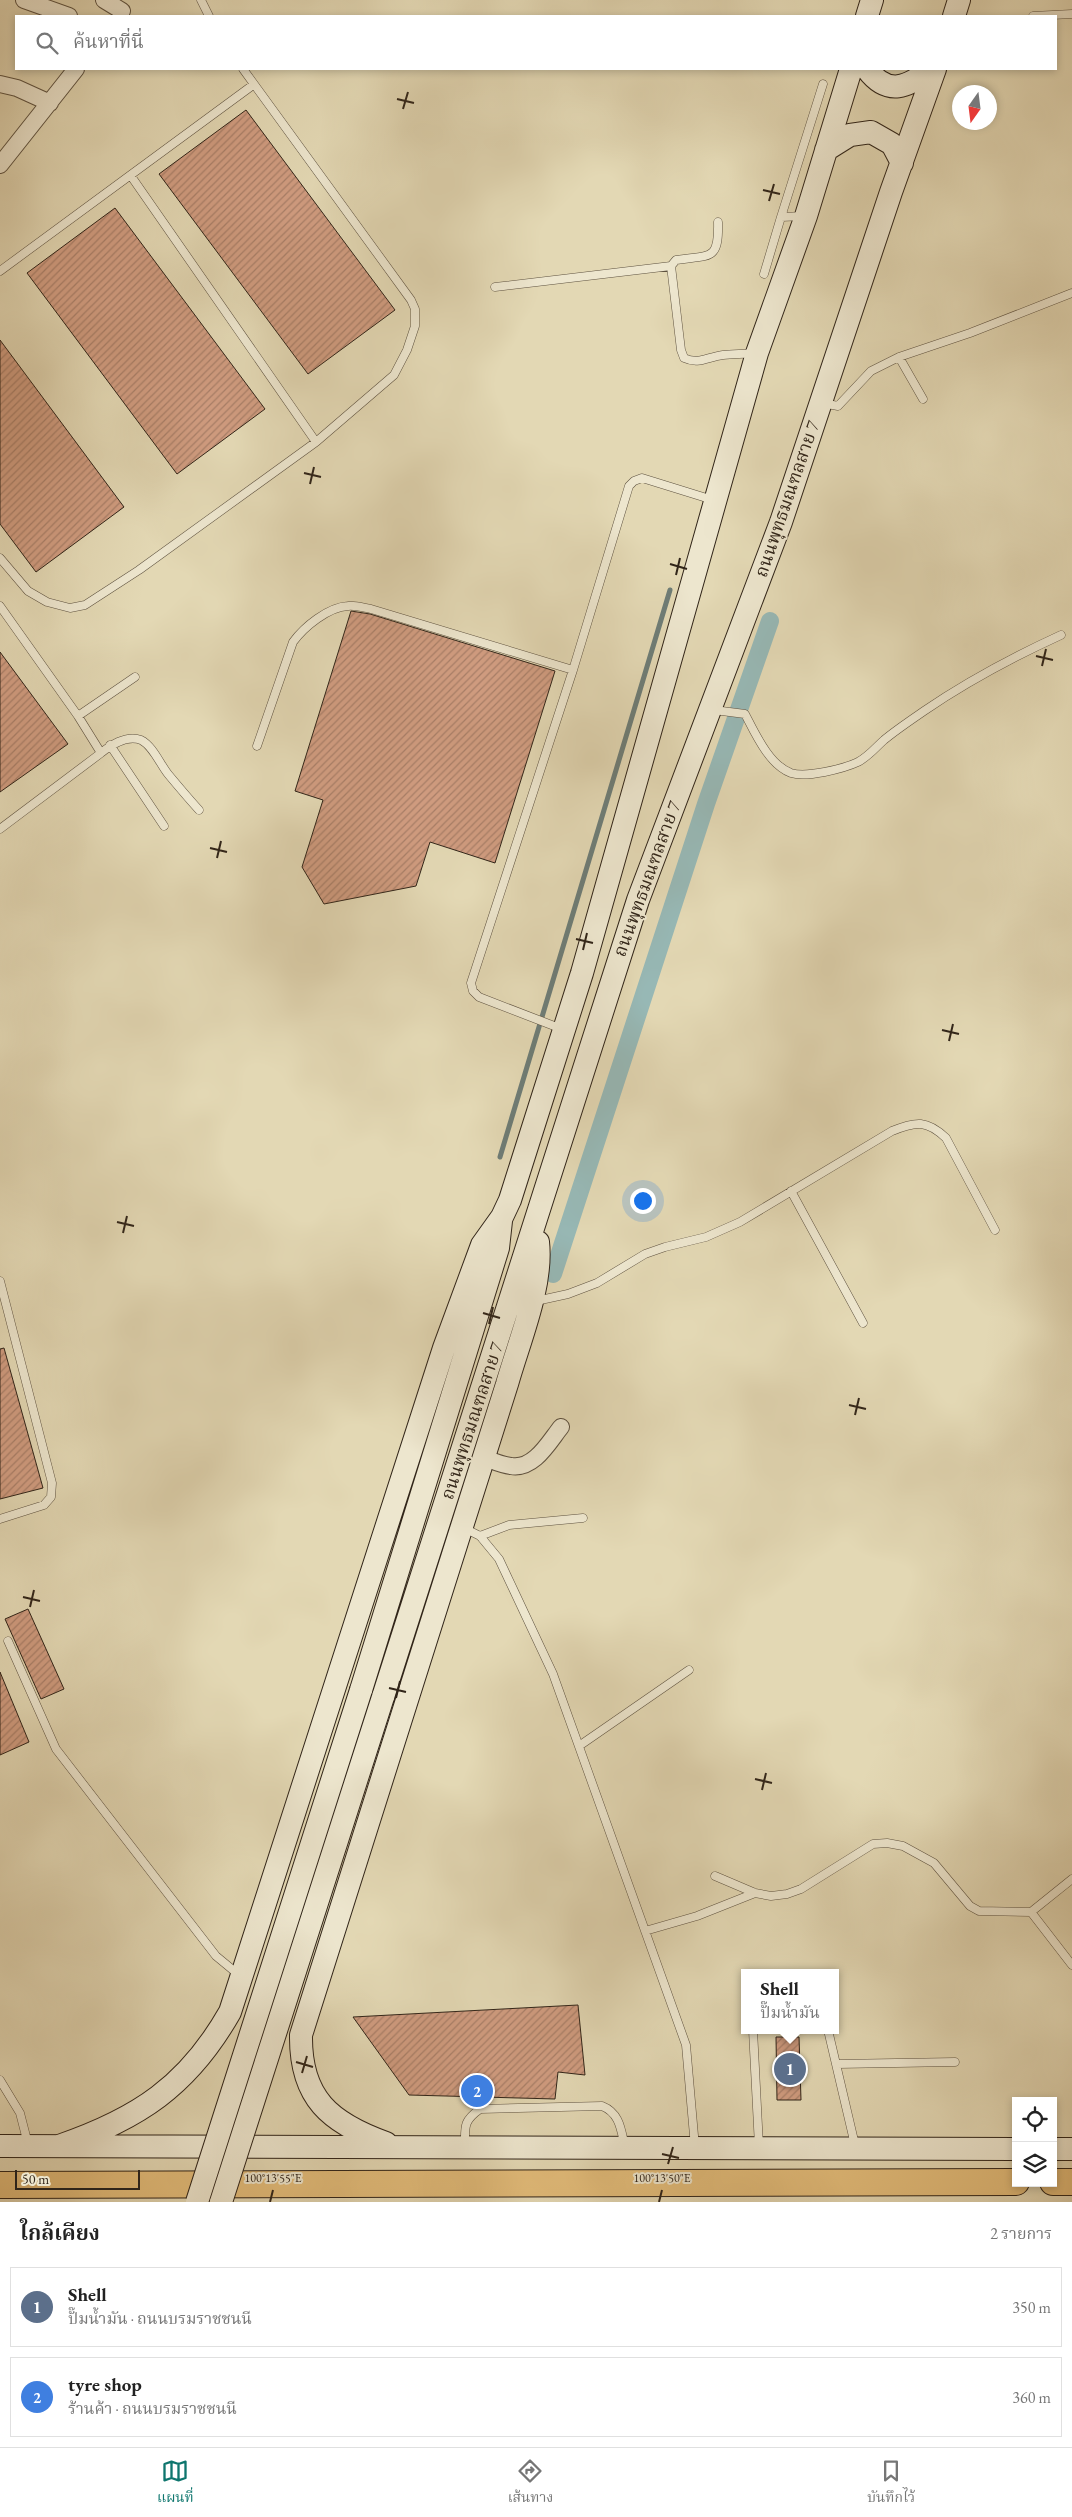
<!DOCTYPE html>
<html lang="th">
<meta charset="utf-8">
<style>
:root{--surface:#fff;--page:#f2f2f2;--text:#222;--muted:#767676;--line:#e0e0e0;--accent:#0f766e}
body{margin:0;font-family:"EB Garamond","Noto Serif Thai",serif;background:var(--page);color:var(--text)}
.controls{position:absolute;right:15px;bottom:15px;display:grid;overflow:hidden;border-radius:0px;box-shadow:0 2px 8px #0003}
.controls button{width:45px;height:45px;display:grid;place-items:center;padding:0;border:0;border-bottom:1px solid var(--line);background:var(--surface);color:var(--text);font:25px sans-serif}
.compass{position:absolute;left:952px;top:85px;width:45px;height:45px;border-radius:50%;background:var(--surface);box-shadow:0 2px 8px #0003;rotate:194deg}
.scale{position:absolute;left:15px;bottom:12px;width:125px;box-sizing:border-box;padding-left:5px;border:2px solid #312519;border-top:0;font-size:14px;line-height:18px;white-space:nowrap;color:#312519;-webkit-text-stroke:4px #ede6ce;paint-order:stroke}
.you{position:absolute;left:642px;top:1200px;width:18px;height:18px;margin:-12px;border:4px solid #fff;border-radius:50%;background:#1a73e8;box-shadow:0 0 0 8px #1a73e833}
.badge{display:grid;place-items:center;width:32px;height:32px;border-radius:50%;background:var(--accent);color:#fff;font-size:16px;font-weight:700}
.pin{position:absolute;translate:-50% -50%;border:2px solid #fff;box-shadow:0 1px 5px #0006}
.popup{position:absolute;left:741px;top:1969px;width:98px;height:65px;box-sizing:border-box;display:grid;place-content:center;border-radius:0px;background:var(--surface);filter:drop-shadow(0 1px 4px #0005);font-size:16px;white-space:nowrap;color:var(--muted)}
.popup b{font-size:19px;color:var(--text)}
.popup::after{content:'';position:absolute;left:50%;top:100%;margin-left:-10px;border:10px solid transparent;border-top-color:var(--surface)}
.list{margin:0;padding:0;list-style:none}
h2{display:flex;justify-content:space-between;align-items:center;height:65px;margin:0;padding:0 20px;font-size:21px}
h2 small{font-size:16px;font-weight:400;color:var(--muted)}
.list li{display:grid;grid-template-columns:32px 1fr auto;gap:15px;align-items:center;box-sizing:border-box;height:80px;margin:0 10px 10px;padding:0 10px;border:1px solid var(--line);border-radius:0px}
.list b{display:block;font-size:19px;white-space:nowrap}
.list p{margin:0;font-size:16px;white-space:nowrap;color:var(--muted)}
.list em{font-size:16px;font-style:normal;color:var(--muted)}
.icon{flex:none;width:28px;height:28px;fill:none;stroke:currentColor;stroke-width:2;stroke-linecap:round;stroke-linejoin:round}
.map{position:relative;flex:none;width:1072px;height:2202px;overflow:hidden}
.search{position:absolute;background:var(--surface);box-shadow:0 2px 8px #0003;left:15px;right:15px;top:15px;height:55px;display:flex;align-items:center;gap:12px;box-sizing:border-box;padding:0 18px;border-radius:0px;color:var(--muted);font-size:19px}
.sheet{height:245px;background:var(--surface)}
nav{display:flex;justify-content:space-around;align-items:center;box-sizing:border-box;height:70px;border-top:1px solid var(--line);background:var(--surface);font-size:14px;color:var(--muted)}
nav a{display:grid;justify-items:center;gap:2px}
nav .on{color:var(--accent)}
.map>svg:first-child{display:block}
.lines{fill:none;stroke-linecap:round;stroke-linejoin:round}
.stream{stroke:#6e7d77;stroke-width:5}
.canal{stroke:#97b8b5;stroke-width:18}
.building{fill:url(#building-hatch);stroke:#312519}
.service-casing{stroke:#5e5240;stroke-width:9}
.minor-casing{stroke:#5e5240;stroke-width:18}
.secondary-casing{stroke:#312519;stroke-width:24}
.trunk-casing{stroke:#312519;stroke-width:28}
.service{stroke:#ede6ce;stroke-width:8}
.minor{stroke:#ede6ce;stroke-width:16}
.secondary{stroke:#ede6ce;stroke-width:22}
.trunk{stroke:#e2bc7a;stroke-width:26}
.secondary-bridge-casing{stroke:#312519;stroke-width:24;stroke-linecap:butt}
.secondary-bridge{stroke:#ede6ce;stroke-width:22}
.ticks{fill:none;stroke:#312519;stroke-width:2}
.labels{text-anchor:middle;stroke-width:4;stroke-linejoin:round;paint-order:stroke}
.street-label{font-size:18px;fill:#312519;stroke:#ede6ce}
.ticks-label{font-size:12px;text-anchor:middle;fill:#312519;stroke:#ede6ce;stroke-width:4;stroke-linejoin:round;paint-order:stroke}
</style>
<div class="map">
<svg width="1072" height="2202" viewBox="0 0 1072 2202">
<defs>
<pattern id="building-hatch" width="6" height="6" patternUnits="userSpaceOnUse" patternTransform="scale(1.25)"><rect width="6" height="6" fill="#d09c80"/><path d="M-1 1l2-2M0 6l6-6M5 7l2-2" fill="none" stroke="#a97f68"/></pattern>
</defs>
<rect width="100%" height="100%" fill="#e3d8b4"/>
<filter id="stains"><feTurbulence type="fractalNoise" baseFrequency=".004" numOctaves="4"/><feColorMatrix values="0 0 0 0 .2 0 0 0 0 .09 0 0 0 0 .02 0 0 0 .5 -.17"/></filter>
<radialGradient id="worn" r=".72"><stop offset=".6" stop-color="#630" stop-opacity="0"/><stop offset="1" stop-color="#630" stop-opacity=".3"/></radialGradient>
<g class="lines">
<!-- stream -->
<path class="stream" d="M500,1157l170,-567"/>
<!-- canal -->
<path class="canal" d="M553,1274l153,-470 64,-183"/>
</g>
<!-- building -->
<path class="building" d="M246,110l149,200 -87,64 -149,-200z
M115,208l150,201 -88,65 -150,-201z
M0,340l124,167 -88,65 -36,-48z
M351,611l19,3 185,57 -60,192 -65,-21 -14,44 -92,18 -22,-37 21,-67 -28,-9z
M0,652l68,92 -68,48z
M4,1348l39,140 -43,11v-150z
M28,1609l36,80 -23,10 -36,-80z
M0,1672l29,70 -29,13z
M578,2005l7,70 -27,-3 -3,27 -146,-4 -56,-78z
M776,2037h23l2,63h-24z"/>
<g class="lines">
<!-- service casing -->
<g class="service-casing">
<path id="service" d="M201,0l8,16
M1033,16l39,-2
M131,176l185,266
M781,217l42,-133
M718,222c1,39 -7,33 -42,38l-5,6 10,84 3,8c15,7 23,-1 39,-3 10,-1 21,-1 32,-2
M0,271l253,-186
M764,274l17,-57 23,-1
M495,287l176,-21
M899,357l24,42
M822,403l16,3 33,-35 28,-14 71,-24 102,-40
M0,558l28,33 19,11 23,6 15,-3 54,-35 177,-128 78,-67 13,-25 8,-24v-17l-4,-9 -168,-231
M0,606l78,110 23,37 -101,76
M714,710l31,4c10,19 24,51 46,59 15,5 52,-4 67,-11 11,-6 17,-14 26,-22 12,-10 27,-20 40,-29 44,-30 89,-54 137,-76
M78,716l57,-39
M110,745l54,81
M257,746l36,-104c11,-15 35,-35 55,-36 7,-1 16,2 23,3l202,61 56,-184 5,-5 8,-3 71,22
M101,753c10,-8 26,-18 40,-13 12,6 19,24 27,34 10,12 20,24 31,36
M562,1029l-83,-32 -6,-6 -2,-8 102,-313
M791,1191l72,132
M0,1281l52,202 -1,14 -7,8 -44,14
M536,1301l32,-7 29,-11 48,-29 20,-7 41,-10 34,-15 152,-91c24,-10 35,-11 54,7l49,92
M464,1528l16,8 19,23 54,115 133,371 9,102
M480,1536l29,-11 74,-7
M8,1641l48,108 160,207 23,19
M579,1746l110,-76
M715,1876l40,17 16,3 16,-2 14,-5 72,-45 14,-1 16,3 31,17 36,43 9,5 52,1
M1072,1879l-41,33 41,53
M645,1931l52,-15 58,-23
M753,2030l6,116
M828,2030l27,115
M837,2064l118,-2
M0,2080l20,33 8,31
M465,2146c0,-19 -2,-25 15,-37l122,-3c18,7 19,24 23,41"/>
</g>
<!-- minor casing -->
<g class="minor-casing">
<path id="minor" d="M24,0l45,16
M104,0l18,11
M0,84l17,4 33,15
M0,165l76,-96
M485,1458c8,3 17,7 26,8 23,4 38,-24 50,-39"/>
</g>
<!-- secondary casing -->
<g class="secondary-casing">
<path id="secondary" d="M867,16l5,-16
M954,16l5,-16
M867,69c21,28 41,18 64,0
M826,150l24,-15 21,-3 21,12 10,19
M361,1690l137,-442 3,-27
M383,1697l255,-797 143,-378 110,-330 44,-123
M386,2143c-56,-20 -86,-45 -85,-108l206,-651c12,-43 36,-98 31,-142
M0,2146l1016,3
M59,2146c79,-27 129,-60 171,-134l214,-664 38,-103 20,-28 8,-17 72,-227 175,-620 49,-137 45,-147
M1053,2149h19"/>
</g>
<!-- trunk casing -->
<g class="trunk-casing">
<path id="trunk" d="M1053,2182h19
M0,2185l1016,-3"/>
</g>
<!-- service -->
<use href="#service" class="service"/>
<!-- minor -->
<use href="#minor" class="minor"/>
<!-- secondary -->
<use href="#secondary" class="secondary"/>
<!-- trunk -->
<use href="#trunk" class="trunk"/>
<!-- secondary-bridge casing -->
<g class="secondary-bridge-casing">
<path id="secondary-bridge" d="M197,2202l164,-512
M221,2202l162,-505"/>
</g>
<!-- secondary-bridge -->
<use href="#secondary-bridge" class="secondary-bridge"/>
</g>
<!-- ticks -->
<path class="ticks" d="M397,99l17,4M403,109l5,-17M763,190l17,4M769,201l5,-17M304,473l17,4M310,484l4,-17M670,564l17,5M676,575l4,-17M1036,656l17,4M1042,666l4,-17M210,848l17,4M217,858l4,-17M576,939l17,4M583,950l4,-17M942,1030l17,4M949,1041l4,-17M117,1222l17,4M123,1233l4,-17M483,1313l17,5M489,1324l4,-17M849,1405l17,4M855,1415l4,-17M23,1597l17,4M30,1607l4,-17M389,1688l17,4M396,1698l4,-17M755,1779l17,4M762,1790l4,-17M296,2062l17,5M302,2073l5,-17M662,2154l17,4M668,2164l5,-17M270,2202l3,-12M659,2202l3,-12"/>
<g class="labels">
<!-- street labels -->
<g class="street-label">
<text transform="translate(787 499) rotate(-71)" y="6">ถนนพุทธมณฑลสาย 7</text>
<text transform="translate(647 879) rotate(-70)" y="6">ถนนพุทธมณฑลสาย 7</text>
<text transform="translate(472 1421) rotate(-72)" y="6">ถนนพุทธมณฑลสาย 7</text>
</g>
</g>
<g class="ticks-label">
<text x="273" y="2182">100°13'55"E</text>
<text x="662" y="2182">100°13'50"E</text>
</g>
<rect width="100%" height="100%" filter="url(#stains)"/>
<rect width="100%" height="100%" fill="url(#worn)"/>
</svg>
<div class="controls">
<button><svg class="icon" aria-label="locate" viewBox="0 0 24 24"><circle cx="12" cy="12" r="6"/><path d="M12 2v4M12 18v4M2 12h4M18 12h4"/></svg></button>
<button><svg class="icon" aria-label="layers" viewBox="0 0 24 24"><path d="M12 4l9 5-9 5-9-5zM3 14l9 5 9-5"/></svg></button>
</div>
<svg class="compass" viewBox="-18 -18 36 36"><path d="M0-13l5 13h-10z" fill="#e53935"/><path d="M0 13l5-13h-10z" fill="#767676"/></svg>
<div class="scale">50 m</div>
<div class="you"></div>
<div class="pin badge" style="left:790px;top:2069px;background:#5c6f8a">1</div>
<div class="popup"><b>Shell</b>ปั๊มน้ำมัน</div>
<div class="pin badge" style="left:477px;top:2091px;background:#3f7fe0">2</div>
<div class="search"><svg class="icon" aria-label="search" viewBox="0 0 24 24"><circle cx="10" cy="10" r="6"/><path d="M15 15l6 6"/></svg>ค้นหาที่นี่</div>
</div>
<section class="sheet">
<h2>ใกล้เคียง<small>2 รายการ</small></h2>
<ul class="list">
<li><span class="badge" style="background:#5c6f8a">1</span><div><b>Shell</b><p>ปั๊มน้ำมัน · ถนนบรมราชชนนี</p></div><em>350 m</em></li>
<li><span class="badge" style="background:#3f7fe0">2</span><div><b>tyre shop</b><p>ร้านค้า · ถนนบรมราชชนนี</p></div><em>360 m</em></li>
</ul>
</section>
<nav>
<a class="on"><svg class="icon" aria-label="map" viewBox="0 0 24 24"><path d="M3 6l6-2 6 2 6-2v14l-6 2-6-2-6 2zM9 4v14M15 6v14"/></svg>แผนที่</a>
<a><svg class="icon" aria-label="directions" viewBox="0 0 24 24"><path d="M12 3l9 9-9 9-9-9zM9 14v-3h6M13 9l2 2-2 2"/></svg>เส้นทาง</a>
<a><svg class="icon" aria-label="saved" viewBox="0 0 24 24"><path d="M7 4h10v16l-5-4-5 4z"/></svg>บันทึกไว้</a>
</nav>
